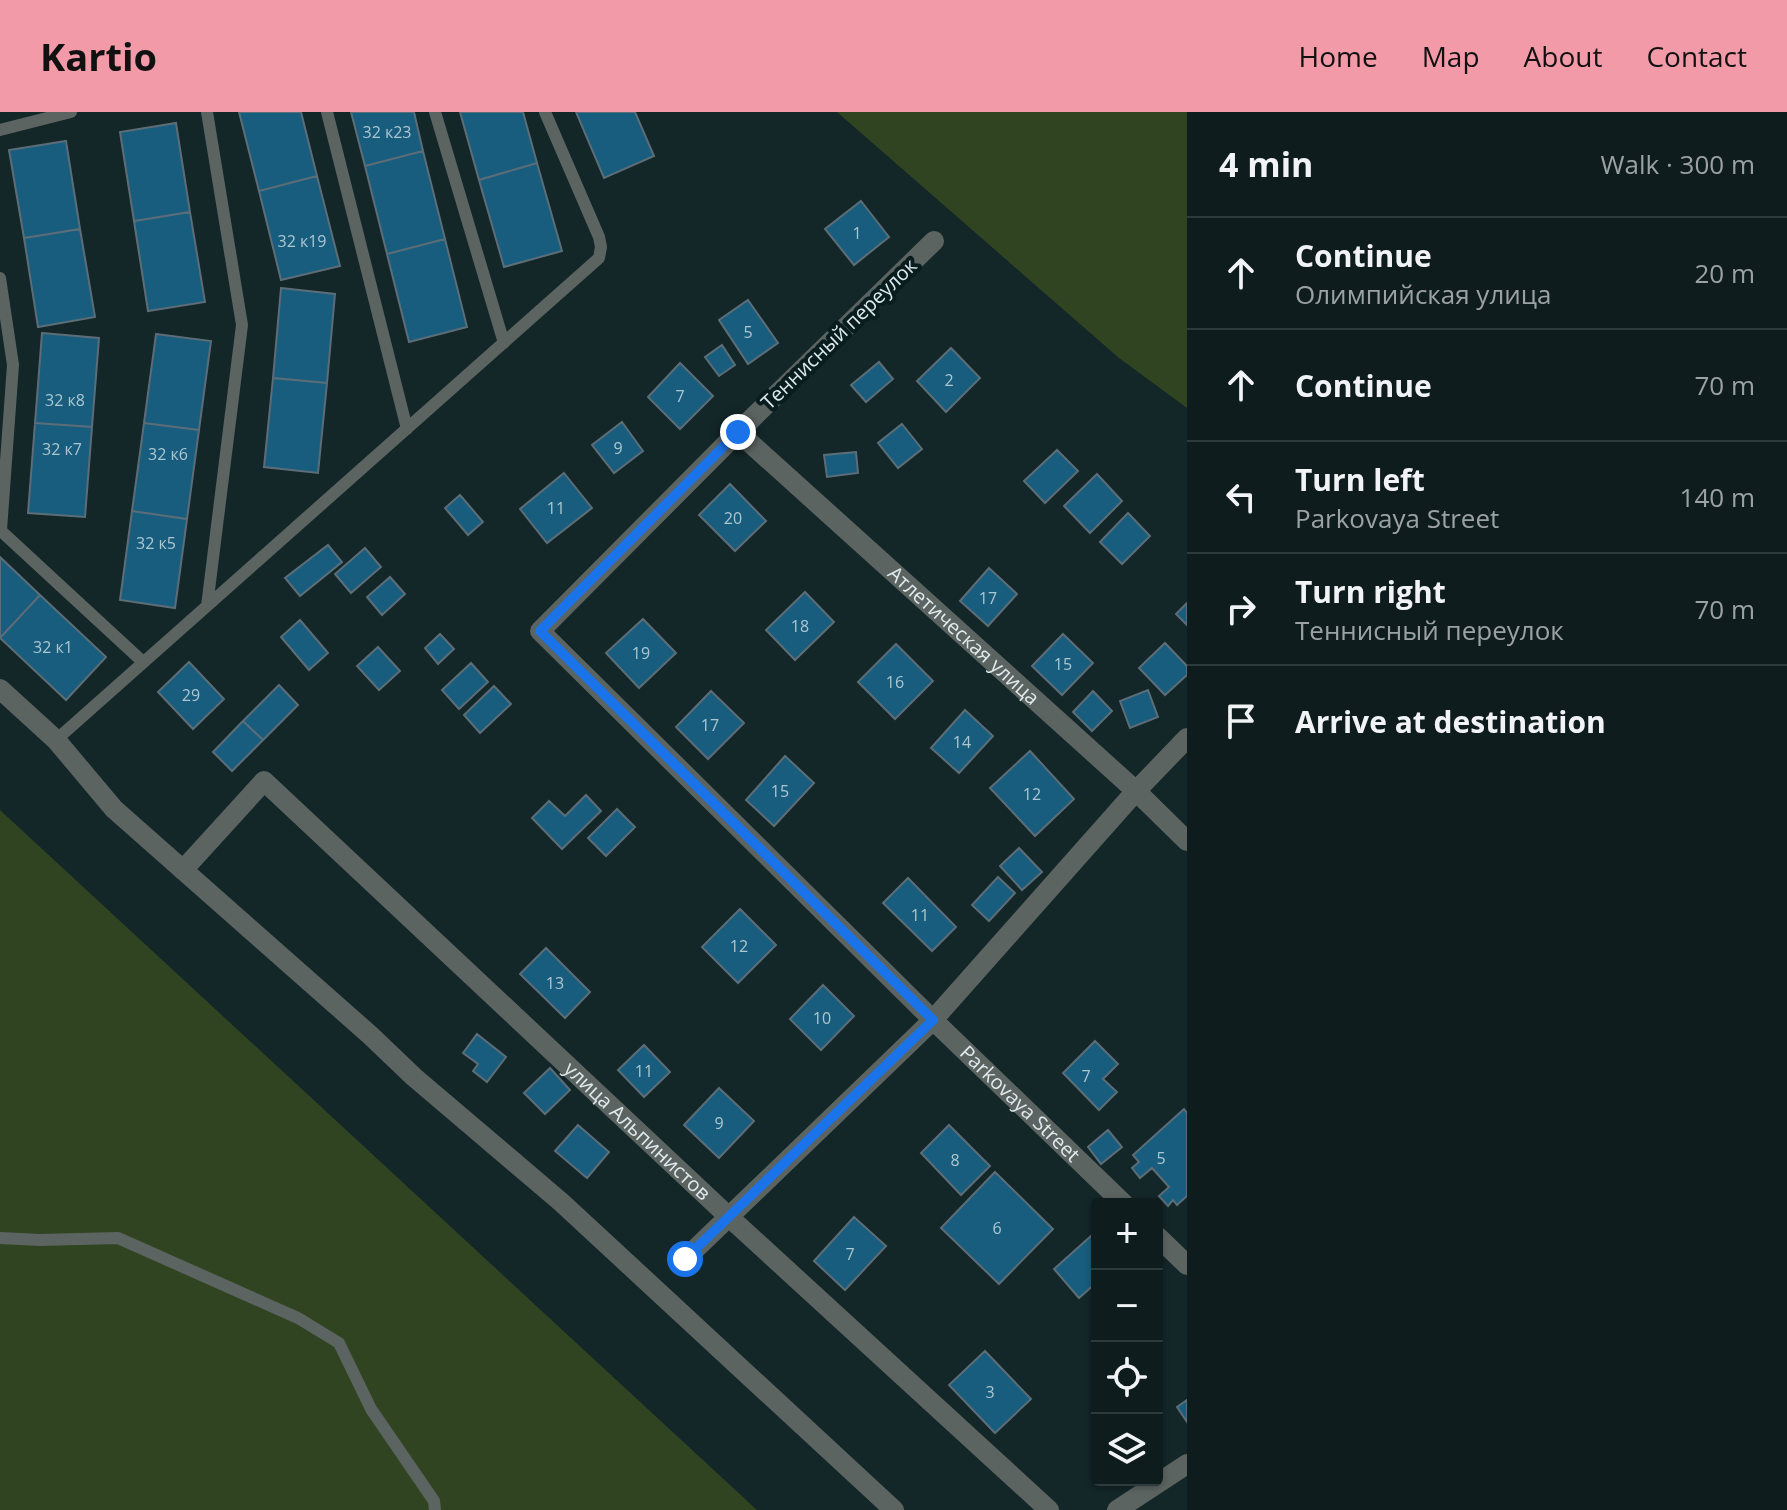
<!DOCTYPE html>
<meta charset="utf-8">
<style>
:root{--surface:#0e1c1e;--page:#1c292b;--text:#f1f3f6;--muted:#9ba1a4;--line:#2e3a3c;--accent:#f39aa9}
body{margin:0;font-family:"Open Sans",sans-serif;background:var(--page);color:var(--text)}
.controls{position:absolute;right:24px;bottom:24px;display:grid;overflow:hidden;border-radius:8px;box-shadow:0 2px 6px #0004}
.controls button{width:72px;height:72px;display:grid;place-items:center;padding:0;border:0;border-bottom:2px solid var(--line);background:var(--surface);color:var(--text);font:40px sans-serif}
.stop{position:absolute;width:24px;height:24px;margin:-18px;border:6px solid #1a73e8;border-radius:50%;background:#fff}
.stop.end{background:#1a73e8;border-color:#fff;box-shadow:0 2px 8px #0008}
.list{margin:0;padding:0;list-style:none}
h2{display:flex;justify-content:space-between;align-items:center;height:104px;margin:0;padding:0 32px;font-size:34px}
h2 small{font-size:26px;font-weight:400;color:var(--muted)}
.list li{display:grid;grid-template-columns:52px 1fr auto;gap:24px;align-items:center;box-sizing:border-box;height:112px;padding:0 32px;border-top:2px solid var(--line)}
.list b{display:block;font-size:30px;white-space:nowrap}
.list p{margin:0;font-size:26px;white-space:nowrap;color:var(--muted)}
.list em{font-size:26px;font-style:normal;color:var(--muted)}
.icon{flex:none;width:44px;height:44px;fill:none;stroke:currentColor;stroke-width:2;stroke-linecap:round;stroke-linejoin:round}
.map{position:relative;flex:none;width:1187px;height:1398px;overflow:hidden}
header{display:flex;align-items:center;gap:48px;box-sizing:border-box;height:112px;padding:0 40px;background:var(--accent);color:#111}
header strong{font-size:38px}
nav{display:flex;gap:44px;margin-inline-start:auto;font-size:28px}
main{display:flex}
aside{flex:1;background:var(--surface)}
.map>svg:first-child{display:block}
.green{fill:#314422}
.building{fill:#185d7e;stroke:#5c6d77;stroke-width:2}
.lines{fill:none;stroke-linecap:round;stroke-linejoin:round}
.lane{stroke:#5c6461;stroke-width:12}
.street{stroke:#5c6461;stroke-width:20}
.route{stroke:#1a73e8;stroke-width:10}
.labels{text-anchor:middle;stroke-width:8;stroke-linejoin:round;paint-order:stroke}
.number-label{font-size:16px;fill:#acc7d0}
.street-label{font-size:20px;fill:#deeaeb;stroke:#091d1e}
</style>
<header>
<strong>Kartio</strong>
<nav><a>Home</a><a>Map</a><a>About</a><a>Contact</a></nav>
</header>
<main>
<div class="map">
<svg width="1187" height="1398" viewBox="0 0 1187 1398">
<rect width="100%" height="100%" fill="#132628"/>
<!-- green -->
<path class="green" d="M837,0h350v296l-68,-50z
M0,698l757,700h-757z"/>
<!-- building -->
<path class="building" d="M239,0h62l16,64 -58,15z
M351,0h63l9,39 -58,15z
M460,0h63l14,51 -58,17z
M576,0h59l19,44 -50,22z
M176,11l14,89 -56,9 -14,-89z
M66,29l14,88 -56,9 -15,-88z
M423,39l22,88 -58,15 -22,-88z
M537,51l25,88 -58,16 -25,-87z
M317,64l23,90 -59,14 -22,-89z
M861,89l28,36 -35,28 -29,-36z
M190,100l15,90 -57,9 -14,-90z
M80,117l15,88 -57,10 -14,-89z
M445,127l22,88 -58,15 -22,-88z
M281,176l54,6 -8,89 -54,-5z
M748,188l30,43 -30,21 -29,-44z
M42,221l57,5 -7,89 -57,-4z
M156,222l55,7 -12,89 -55,-7z
M722,233l13,20 -16,11 -14,-19z
M951,236l29,30 -34,34 -29,-31z
M879,250l14,17 -27,23 -15,-17z
M680,251l33,33 -33,33 -32,-32z
M273,266l54,5 -9,90 -54,-6z
M622,310l21,29 -29,22 -22,-28z
M35,311l57,4 -7,90 -57,-4z
M144,311l55,7 -12,89 -55,-8z
M902,312l20,25 -24,19 -20,-25z
M1057,338l21,21 -33,32 -21,-22z
M856,340l2,21 -31,4 -3,-22z
M564,361l28,35 -45,35 -27,-34z
M1097,362l25,27 -32,32 -26,-27z
M730,372l36,37 -31,30 -36,-36z
M460,383l23,27 -15,13 -23,-27z
M132,399l55,8 -12,89 -55,-8z
M1128,401l22,23 -28,28 -22,-22z
M328,433l14,17 -42,34 -15,-18z
M365,436l16,19 -30,26 -16,-19z
M0,445l40,38 -40,43z
M989,456l28,26 -29,32 -28,-25z
M390,465l15,17 -23,21 -15,-18z
M805,480l29,30 -39,38 -29,-30z
M40,483l66,62 -40,43 -66,-62z
M1187,491v22l-11,-11z
M643,507l33,34 -37,35 -33,-35z
M300,508l28,33 -19,17 -28,-33z
M440,522l14,15 -16,15 -13,-16z
M1063,522l30,29 -31,32 -30,-29z
M1165,531l22,23v9l-22,20 -26,-27z
M896,532l37,37 -38,38 -37,-37z
M378,535l22,24 -21,19 -22,-24z
M189,550l35,37 -31,30 -35,-37z
M471,551l17,19 -29,27 -17,-19z
M279,573l19,20 -35,35 -20,-19z
M494,574l17,18 -31,29 -16,-18z
M1148,578l10,27 -28,11 -10,-27z
M711,579l33,32 -36,36 -32,-32z
M1093,579l19,20 -20,20 -19,-19z
M965,598l28,26 -34,37 -28,-25z
M243,609l20,19 -31,31 -19,-19z
M1030,639l44,48 -39,37 -45,-48z
M785,644l29,27 -40,43 -28,-26z
M586,683l15,16 -39,38 -30,-31 17,-17 16,15z
M617,697l18,18 -29,29 -18,-18z
M1019,736l23,24 -20,18 -22,-24z
M998,765l17,16 -26,28 -17,-16z
M908,766l48,49 -24,24 -49,-48z
M740,797l36,36 -38,38 -36,-36z
M546,836l44,44 -25,26 -45,-44z
M823,873l31,31 -33,34 -31,-31z
M477,922l29,23 -19,25 -14,-11 5,-7 -15,-11z
M1095,929l23,23 -15,15 14,13 -18,18 -36,-37z
M644,933l26,27 -26,25 -26,-27z
M550,956l20,22 -25,24 -21,-21z
M719,976l35,33 -35,37 -35,-33z
M1184,997l3,4v83l-10,9 -4,-5 -5,6 -9,-10 10,-9 -17,-19 -12,10 -8,-10 7,-6 -6,-7z
M578,1013l31,27 -22,26 -32,-27z
M949,1013l41,41 -29,29 -40,-42z
M1108,1018l14,17 -21,17 -13,-17z
M995,1060l58,57 -54,55 -58,-56z
M854,1105l32,29 -41,44 -31,-29z
M1091,1124l6,7v39l-18,16 -25,-29z
M985,1239l46,48 -36,34 -46,-48z
M1187,1288v22l-10,-15z"/>
<g class="lines">
<!-- lane -->
<path class="lane" d="M207,0l35,213 -35,281
M327,0l80,317
M435,0l69,231
M0,18l71,-18
M0,166l13,87 -12,165
M0,418l143,132
M56,628l543,-482 2,-11 -2,-10 -54,-125
M0,1126l40,2 78,-2 180,80 41,25 32,66 63,92 1,9"/>
<!-- street -->
<g class="street">
<path id="s1" d="M934,129l-196,191 -198,199 393,389 191,184"/>
<path id="s2" d="M738,320l398,359 51,50"/>
<path d="M0,577l56,51 58,69 256,226 44,42 147,125 333,308"/>
<path id="s3" d="M183,758l81,-89 464,435 321,294"/>
<path d="M1157,1124l30,29"/>
<path d="M685,1147l248,-239 203,-229 51,-53"/>
<path d="M1117,1398l70,-46"/>
</g>
</g>
<g class="lines">
<!-- route -->
<path class="route" d="M685,1147l248,-239 -393,-389 198,-199"/>
</g>
<g class="labels">
<!-- number labels -->
<g class="number-label">
<text x="387" y="26">32 к23</text>
<text x="857" y="127">1</text>
<text x="302" y="135">32 к19</text>
<text x="748" y="226">5</text>
<text x="949" y="274">2</text>
<text x="680" y="290">7</text>
<text x="65" y="294">32 к8</text>
<text x="618" y="342">9</text>
<text x="62" y="343">32 к7</text>
<text x="168" y="348">32 к6</text>
<text x="556" y="402">11</text>
<text x="733" y="412">20</text>
<text x="156" y="437">32 к5</text>
<text x="988" y="492">17</text>
<text x="800" y="520">18</text>
<text x="53" y="541">32 к1</text>
<text x="641" y="547">19</text>
<text x="1063" y="558">15</text>
<text x="895" y="576">16</text>
<text x="191" y="589">29</text>
<text x="710" y="619">17</text>
<text x="962" y="636">14</text>
<text x="780" y="685">15</text>
<text x="1032" y="688">12</text>
<text x="920" y="809">11</text>
<text x="739" y="840">12</text>
<text x="555" y="877">13</text>
<text x="822" y="912">10</text>
<text x="644" y="965">11</text>
<text x="1086" y="970">7</text>
<text x="719" y="1017">9</text>
<text x="1161" y="1052">5</text>
<text x="955" y="1054">8</text>
<text x="997" y="1122">6</text>
<text x="850" y="1148">7</text>
<text x="990" y="1286">3</text>
</g>
<!-- street labels -->
<g class="street-label">
<text transform="translate(839 222) rotate(-44)" y="7">Теннисный переулок</text>
<text dy="7" stroke="none"><textPath href="#s2" startOffset="304">Атлетическая улица</textPath></text>
<text dy="7" stroke="none"><textPath href="#s1" startOffset="1228">Parkovaya Street</textPath></text>
<text dy="7" stroke="none"><textPath href="#s3" startOffset="632">улица Альпинистов</textPath></text>
</g>
</g>
</svg>
<div class="controls">
<button>+</button>
<button>−</button>
<button><svg class="icon" aria-label="locate" viewBox="0 0 24 24"><circle cx="12" cy="12" r="6"/><path d="M12 2v4M12 18v4M2 12h4M18 12h4"/></svg></button>
<button><svg class="icon" aria-label="layers" viewBox="0 0 24 24"><path d="M12 4l9 5-9 5-9-5zM3 14l9 5 9-5"/></svg></button>
</div>
<div class="stop" style="left:685px;top:1147px"></div>
<div class="stop end" style="left:738px;top:320px"></div>
</div>
<aside>
<h2>4 min<small>Walk · 300 m</small></h2>
<ul class="list">
<li><svg class="icon" aria-label="ahead" viewBox="0 0 24 24"><path d="M12 20V5M6 11l6-6 6 6"/></svg><div><b>Continue</b><p>Олимпийская улица</p></div><em>20 m</em></li>
<li><svg class="icon" aria-label="ahead" viewBox="0 0 24 24"><path d="M12 20V5M6 11l6-6 6 6"/></svg><div><b>Continue</b></div><em>70 m</em></li>
<li><svg class="icon" aria-label="left" viewBox="0 0 24 24"><path d="M17 20v-9H6M10 6l-5 5 5 5"/></svg><div><b>Turn left</b><p>Parkovaya Street</p></div><em>140 m</em></li>
<li><svg class="icon" aria-label="right" viewBox="0 0 24 24"><path d="M7 20v-9h11M14 6l5 5-5 5"/></svg><div><b>Turn right</b><p>Теннисный переулок</p></div><em>70 m</em></li>
<li><svg class="icon" aria-label="arrive" viewBox="0 0 24 24"><path d="M6 21V4h12l-3 4 3 4H6"/></svg><div><b>Arrive at destination</b></div></li>
</ul>
</aside>
</main>
